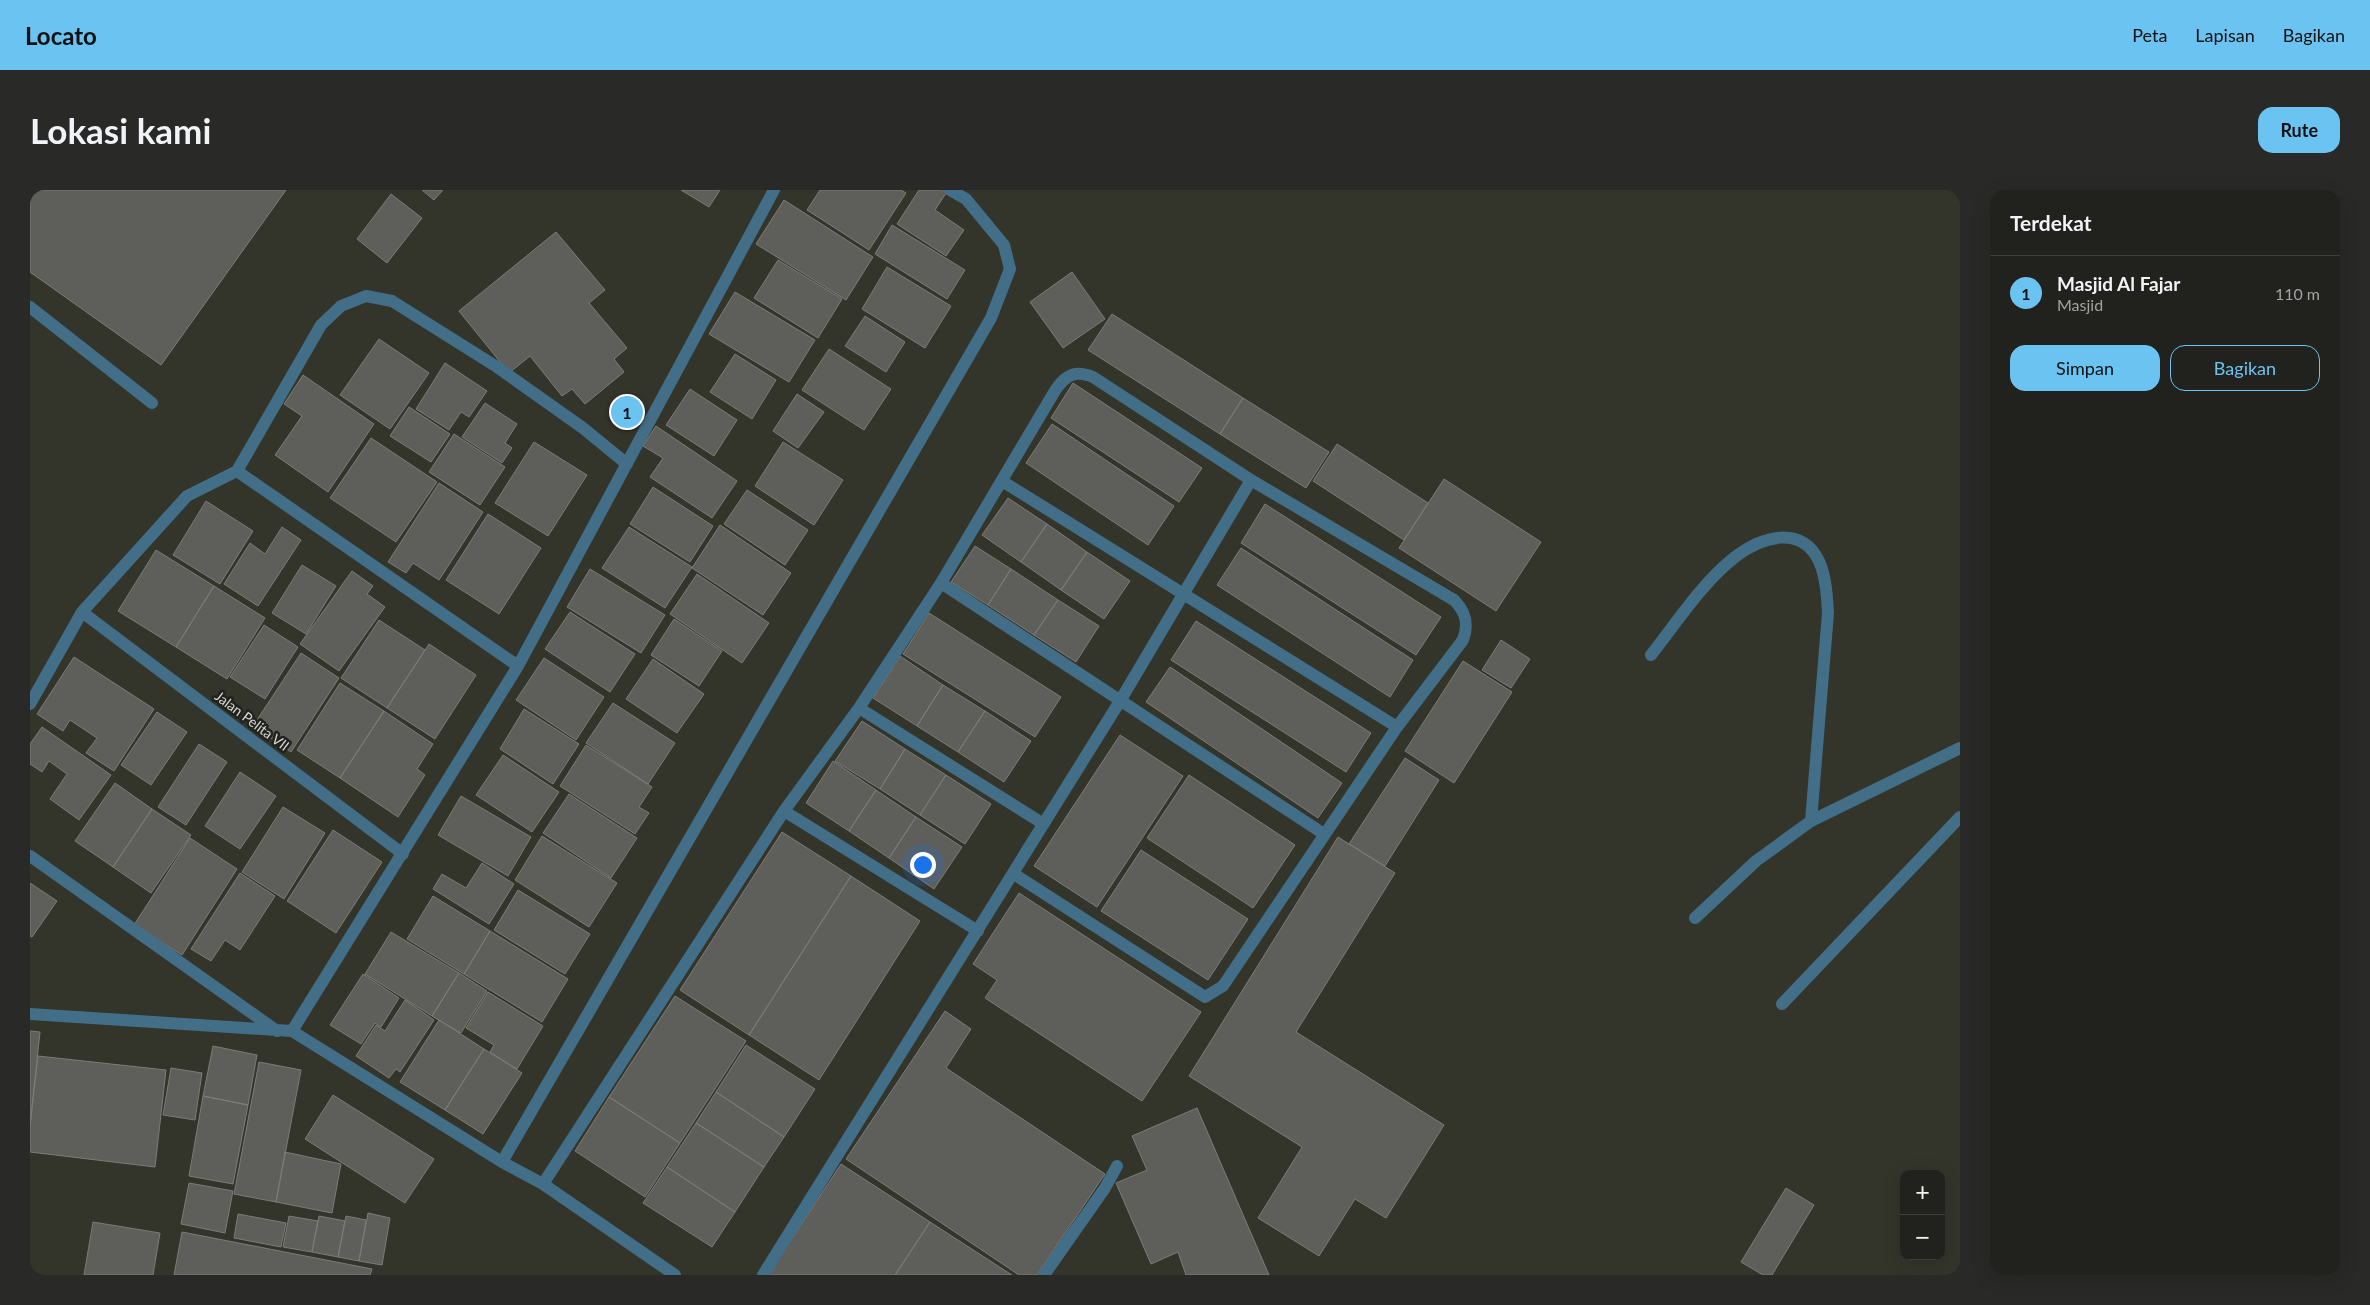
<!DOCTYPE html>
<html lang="id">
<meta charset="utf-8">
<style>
:root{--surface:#21211e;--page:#292927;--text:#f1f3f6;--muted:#a2a3a4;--line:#3e3e3c;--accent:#6bc3f2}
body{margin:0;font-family:Lato,sans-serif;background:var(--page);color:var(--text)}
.controls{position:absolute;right:15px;bottom:15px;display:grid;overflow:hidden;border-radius:10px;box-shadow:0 5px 20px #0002}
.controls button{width:45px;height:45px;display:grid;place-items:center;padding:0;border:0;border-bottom:1px solid var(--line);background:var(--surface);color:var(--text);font:25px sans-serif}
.you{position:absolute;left:892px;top:674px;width:18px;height:18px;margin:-12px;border:4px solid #fff;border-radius:50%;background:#1a73e8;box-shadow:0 0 0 8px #1a73e833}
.badge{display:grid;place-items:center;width:32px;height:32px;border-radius:50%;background:var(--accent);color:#111;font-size:16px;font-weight:700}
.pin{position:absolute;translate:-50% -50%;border:2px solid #fff;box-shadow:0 1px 5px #0006}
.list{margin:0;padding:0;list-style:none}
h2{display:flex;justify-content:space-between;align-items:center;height:65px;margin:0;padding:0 20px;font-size:21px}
h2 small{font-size:16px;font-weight:400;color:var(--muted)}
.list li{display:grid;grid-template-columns:32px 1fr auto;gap:15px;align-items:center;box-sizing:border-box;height:75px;padding:0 20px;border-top:1px solid var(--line)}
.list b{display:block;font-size:19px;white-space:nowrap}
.list p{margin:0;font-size:16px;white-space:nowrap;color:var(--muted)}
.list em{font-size:16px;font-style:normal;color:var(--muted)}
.actions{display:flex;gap:10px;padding:15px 20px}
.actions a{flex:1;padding:11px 0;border:1px solid var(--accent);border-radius:15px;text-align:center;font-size:18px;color:var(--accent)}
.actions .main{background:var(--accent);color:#111}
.map{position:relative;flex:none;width:1930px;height:1085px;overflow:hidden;border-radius:15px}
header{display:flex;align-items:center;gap:30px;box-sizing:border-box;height:70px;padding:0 25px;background:var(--accent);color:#111}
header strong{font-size:24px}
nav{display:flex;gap:28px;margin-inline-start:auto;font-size:18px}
.intro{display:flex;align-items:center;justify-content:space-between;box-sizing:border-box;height:120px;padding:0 30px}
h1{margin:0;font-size:35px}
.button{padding:12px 22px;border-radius:15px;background:var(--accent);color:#111;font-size:18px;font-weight:700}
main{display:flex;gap:30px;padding:0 30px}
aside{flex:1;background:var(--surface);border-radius:15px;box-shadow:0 5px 20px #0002}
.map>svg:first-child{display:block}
.built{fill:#33342a;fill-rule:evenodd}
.building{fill:#5e5f5b;stroke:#7c7d78}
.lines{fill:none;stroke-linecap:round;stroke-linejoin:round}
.minor{stroke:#426f87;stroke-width:12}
.labels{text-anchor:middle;stroke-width:5;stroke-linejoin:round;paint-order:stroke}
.street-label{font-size:14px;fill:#d9dad7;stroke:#22221f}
</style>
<header>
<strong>Locato</strong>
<nav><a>Peta</a><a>Lapisan</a><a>Bagikan</a></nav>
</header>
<div class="intro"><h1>Lokasi kami</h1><a class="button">Rute</a></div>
<main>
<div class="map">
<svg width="1930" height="1085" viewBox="0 0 1930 1085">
<rect width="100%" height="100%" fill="#2c2c28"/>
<!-- built -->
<path class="built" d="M0,0h1930v1085h-1930zM1874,984h37v82h-37z"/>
<!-- building -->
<path class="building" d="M0,0h256l-125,175 -131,-93z
M392,0h21l-9,10z
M651,0h39l-11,17z
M790,0h81l5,3 -37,57 -62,-40z
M889,0h23l4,3 -11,17 29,20 -18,26 -49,-32z
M361,4l31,24 -35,45 -30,-24z
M754,10l89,57 -27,43 -90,-56z
M862,35l73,45 -18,29 -72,-45z
M526,42l49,58 -16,13 38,45 -13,11 10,13 -39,32 -13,-15 -10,7 -32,-40 -21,17 -50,-62z
M748,70l64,39 -24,39 -64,-40z
M857,77l64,39 -26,42 -63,-39z
M1042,82l33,47 -42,29 -33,-46z
M705,102l80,48 -26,42 -80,-48z
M1082,124l131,84 -23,36 -132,-84z
M835,126l40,26 -19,30 -41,-26z
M349,149l50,34 -39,56 -50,-34z
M799,159l62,40 -27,41 -62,-40z
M705,164l41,26 -24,39 -42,-27z
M415,173l42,28 -18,26 -8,-5 -12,18 -33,-21z
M273,185l71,49 -46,68 -53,-37 27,-39 -18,-12z
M1043,193l129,85 -23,34 -128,-84z
M660,199l47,31 -23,36 -48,-31z
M767,204l27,18 -26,36 -25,-17z
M1213,208l86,54 -23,36 -86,-54z
M455,213l32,21 -12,19 7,5 -10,15 -40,-26z
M379,217l41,27 -19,28 -41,-26z
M1022,234l122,82 -26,39 -122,-82z
M626,236l81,55 -25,37 -62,-41 13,-19 -20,-12z
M424,244l51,33 -25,38 -51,-33z
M341,248l66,44 -41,60 -66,-44z
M504,252l53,33 -39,61 -53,-33z
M753,252l60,38 -29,45 -59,-39z
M1307,254l91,59 -24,37 -91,-59z
M1414,289l97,63 -45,69 -97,-63z
M409,293l44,29 -44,68 -26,-17 -7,10 -18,-11z
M623,297l60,39 -23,36 -60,-38z
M717,300l61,40 -23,35 -61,-41z
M978,308l39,26 -26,38 -39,-27z
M176,311l47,30 -33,53 -47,-29z
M1235,314l176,113 -25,38 -175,-112z
M458,324l53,34 -42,66 -53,-34z
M1017,334l40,28 -26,38 -40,-28z
M690,335l71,48 -28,42 -71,-47z
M252,337l19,13 -43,66 -34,-22 26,-41 15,11z
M599,337l63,40 -27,41 -63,-40z
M945,356l36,23 -23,36 -37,-23z
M1211,358l172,112 -23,37 -173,-112z
M126,360l58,36 -38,61 -58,-36z
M1057,362l43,29 -26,38 -43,-29z
M272,375l34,21 -30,48 -34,-21z
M560,379l75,46 -24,38 -74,-46z
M981,379l47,31 -24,35 -46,-30z
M322,381l21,15 -6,8 18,13 -46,64 -39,-27z
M667,384l72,49 -27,40 -72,-49z
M184,396l51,32 -38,61 -51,-32z
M1028,410l41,26 -23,36 -42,-27z
M540,422l65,42 -25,38 -65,-43z
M899,423l132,84 -26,40 -132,-83z
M644,429l48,32 -23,35 -48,-31z
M349,430l46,30 -38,58 -46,-30z
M1166,431l175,112 -25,39 -175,-112z
M234,435l34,22 -33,52 -35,-22z
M1471,450l29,19 -19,29 -29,-18z
M399,454l47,31 -41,64 -48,-31z
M271,463l38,25 -48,74 -38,-26z
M870,466l43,29 -26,41 -44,-28z
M44,467l80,52 -40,62 -28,-18 11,-15 -27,-18 -7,11 -26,-17z
M514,468l60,39 -28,43 -60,-40z
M623,469l51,35 -27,39 -51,-34z
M1433,471l49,31 -58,91 -49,-32z
M1140,477l172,116 -24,35 -172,-116z
M310,493l44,28 -44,67 -43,-28z
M913,495l42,26 -27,41 -41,-26z
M583,513l62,40 -27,41 -62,-41z
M494,519l55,35 -26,40 -53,-35z
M354,521l49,33 -16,25 8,6 -27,42 -58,-39z
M955,521l46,30 -27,41 -46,-30z
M127,522l30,20 -36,53 -30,-20z
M832,531l43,28 -25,40 -45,-28z
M12,537l69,48 -32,45 -29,-21 17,-25 -18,-13 -7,11 -12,-8v-20z
M1090,545l63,41 -86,131 -63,-41z
M169,554l28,18 -41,63 -28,-18z
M556,555l66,42 -13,20 10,6 -14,21 -75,-48z
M875,559l41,26 -26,40 -40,-26z
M473,565l56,37 -27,40 -56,-37z
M1375,568l34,22 -54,86 -36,-22z
M803,571l43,29 -27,41 -43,-28z
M210,582l36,24 -36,53 -35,-23z
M916,585l45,29 -26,40 -45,-29z
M1159,585l106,70 -42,63 -106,-70z
M85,593l37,26 -39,58 -38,-26z
M846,600l40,27 -27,41 -40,-27z
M539,604l68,44 -26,40 -68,-45z
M431,606l70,41 -23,39 -70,-41z
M253,617l42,26 -41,66 -42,-27z
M122,619l39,26 -40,58 -38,-26z
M886,627l46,30 -28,42 -45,-31z
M303,640l49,32 -46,71 -49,-32z
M752,642l69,44 -102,159 -69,-45z
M512,646l75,47 -28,44 -74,-47z
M1308,647l57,36 -99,159 148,93 -58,93 -31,-19 -36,57 -61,-38 44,-71 -113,-71z
M160,648l47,31 -55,86 -48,-30z
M1111,660l107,69 -40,61 -107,-69z
M452,673l32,21 -25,40 -56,-35 9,-15 24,14z
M210,683l35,23 -35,54 -15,-10 -14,21 -20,-12z
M821,686l69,45 -101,159 -70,-45z
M0,693l27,18 -25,36 -2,-1z
M488,700l72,44 -25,40 -71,-44z
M989,703l182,119 -59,89 -157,-103 12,-18 -24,-16z
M403,706l57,35 -26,43 -57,-35z
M460,741l78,48 -26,43 -78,-48z
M361,742l68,41 -27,43 -67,-42z
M429,783l28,18 -26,42 -29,-17z
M333,784l36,24 -18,29 -6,-4 -14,21 -31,-19z
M458,802l55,34 -26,43 -27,-17 4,-7 -28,-17z
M645,806l71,45 -66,102 -71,-46z
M375,810l29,20 -34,52 -4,-3 -7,9 -33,-22 20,-31 9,6z
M915,821l26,18 -25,39 159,106 -68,101h-18l-173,-116z
M409,830l45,29 -39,61 -45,-28z
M0,841l10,1 -10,94z
M716,855l69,44 -31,48 -68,-45z
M183,856l44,9 -9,50 -45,-9z
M454,859l38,24 -39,61 -38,-24z
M8,866l128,14 -11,97 -125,-15v-26z
M229,872l42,8 -25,132 -42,-8z
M141,878l31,5 -7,47 -32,-5z
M686,902l68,45 -20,30 -68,-44z
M303,905l101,64 -29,44 -100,-64z
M173,906l45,9 -15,79 -44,-8z
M579,907l71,46 -35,54 -70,-46z
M1167,918l72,167h-83l-8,-23 -27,12 -35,-81 31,-13 -15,-34z
M666,933l68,44 -29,45 -68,-45z
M255,962l56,12 -9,49 -56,-11z
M811,974l89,58 -35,53h-127z
M637,977l68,45 -23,35 -69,-44z
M159,993l44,8 -8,42 -44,-9z
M1756,998l28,17 -42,70h-9l-22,-13z
M338,1023l22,5 -8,47 -23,-4z
M208,1024l48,9 -5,24 -47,-9z
M259,1026l29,5 -6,31 -29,-5z
M289,1026l26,5 -7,36 -26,-5z
M316,1026l20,4 -7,41 -21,-4z
M63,1032l67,11 -7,42h-69z
M900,1032l82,53h-117z
M152,1042l190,37 -2,6h-196z"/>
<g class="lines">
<!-- minor -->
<path class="minor" d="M0,117l122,96
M207,281l84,-146 20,-19 25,-10 26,5 105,66 86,61 44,36
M972,291l395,246
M911,393l383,251
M52,422l321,242
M1621,465c26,-33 51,-72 84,-98 26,-20 66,-33 84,4 7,16 8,35 9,52l-17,208
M0,514l52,-92 105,-116 50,-25 281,195
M829,518l183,115
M754,621l194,120
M0,666l247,175
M1665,728l61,-57 55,-40 149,-73
M1752,814l178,-187
M0,824l262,17 210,131 41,22 132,91
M262,841l226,-365 256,-476
M472,972l489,-844 19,-49 -6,-24 -38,-46 -16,-9
M513,994l241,-373 75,-103 82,-125 115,-194c11,-15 20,-19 37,-12l158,103 203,120c12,12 15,24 9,40l-66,87 -174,259 -18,11 -191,-123
M733,1085l357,-574 131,-221
M1014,1085l61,-87 12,-22"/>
</g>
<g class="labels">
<!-- street labels -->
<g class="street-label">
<text transform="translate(222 531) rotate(37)" y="5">Jalan Pelita VII</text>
</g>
</g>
</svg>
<div class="controls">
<button>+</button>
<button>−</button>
</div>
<div class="you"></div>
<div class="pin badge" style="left:597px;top:222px">1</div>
</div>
<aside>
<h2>Terdekat<small></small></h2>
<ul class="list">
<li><span class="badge">1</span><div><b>Masjid Al Fajar</b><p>Masjid</p></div><em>110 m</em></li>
</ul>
<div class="actions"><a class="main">Simpan</a><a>Bagikan</a></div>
</aside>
</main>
